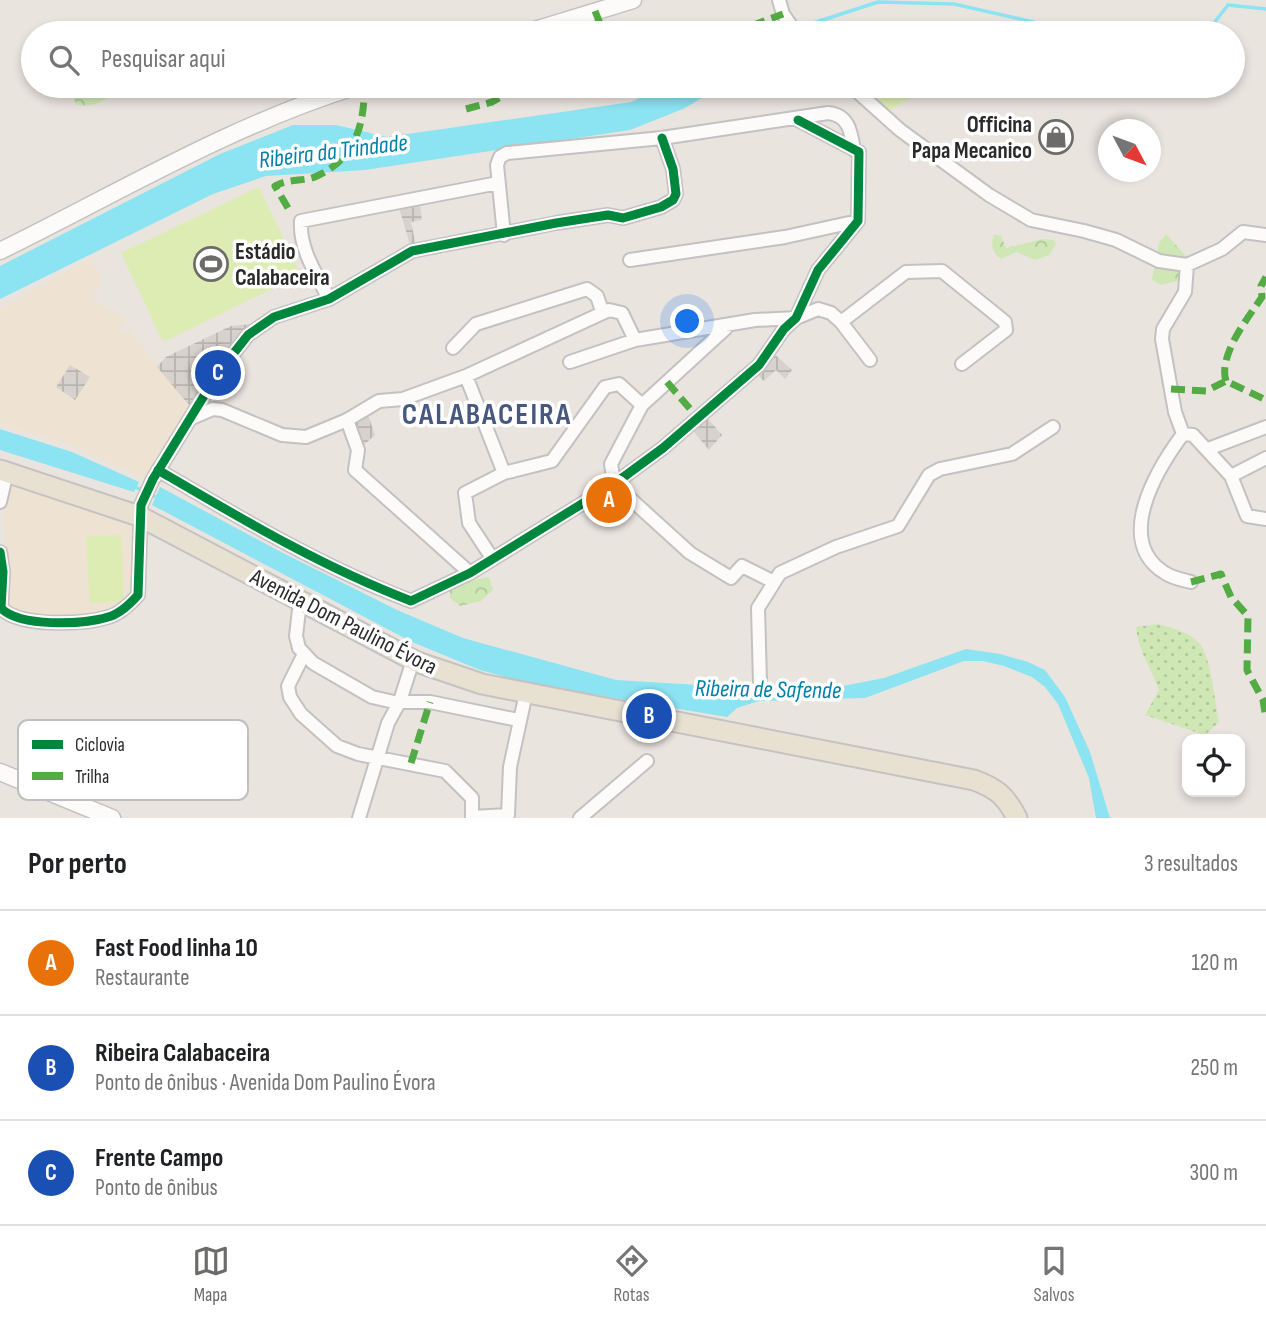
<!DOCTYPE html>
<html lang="pt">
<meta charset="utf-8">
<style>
:root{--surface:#fff;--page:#f2f2f2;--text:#202124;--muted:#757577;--line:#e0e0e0;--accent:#6d6b69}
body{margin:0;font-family:"Sofia Sans Condensed",sans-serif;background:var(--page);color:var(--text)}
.controls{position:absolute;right:21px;bottom:21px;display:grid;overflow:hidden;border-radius:14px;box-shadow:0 4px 10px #0003}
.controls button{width:63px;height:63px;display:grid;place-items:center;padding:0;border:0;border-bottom:2px solid var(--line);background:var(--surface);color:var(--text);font:35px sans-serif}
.compass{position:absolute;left:1098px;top:119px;width:63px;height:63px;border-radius:50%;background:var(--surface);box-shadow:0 4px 10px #0003;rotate:131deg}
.you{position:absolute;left:688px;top:322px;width:24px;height:24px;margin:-18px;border:5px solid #fff;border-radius:50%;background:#1a73e8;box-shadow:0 0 0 10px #1a73e833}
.badge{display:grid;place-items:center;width:46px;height:46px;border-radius:50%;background:var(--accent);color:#fff;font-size:23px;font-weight:700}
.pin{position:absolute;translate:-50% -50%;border:4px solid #fff;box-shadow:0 2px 7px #0006}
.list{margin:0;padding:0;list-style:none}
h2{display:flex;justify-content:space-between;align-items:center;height:91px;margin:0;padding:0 28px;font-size:30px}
h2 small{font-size:23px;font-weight:400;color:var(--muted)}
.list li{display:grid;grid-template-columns:46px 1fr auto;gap:21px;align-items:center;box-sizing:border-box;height:105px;padding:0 28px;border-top:2px solid var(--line)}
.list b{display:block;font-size:26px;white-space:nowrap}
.list p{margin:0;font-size:23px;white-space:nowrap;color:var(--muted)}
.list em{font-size:23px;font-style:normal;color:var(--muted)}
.icon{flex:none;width:38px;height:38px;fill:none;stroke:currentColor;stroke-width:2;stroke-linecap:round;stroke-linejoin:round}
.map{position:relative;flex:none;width:1266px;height:818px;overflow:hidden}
.search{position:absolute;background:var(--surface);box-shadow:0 4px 10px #0003;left:21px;right:21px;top:21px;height:77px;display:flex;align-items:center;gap:18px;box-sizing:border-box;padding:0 24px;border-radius:38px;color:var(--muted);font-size:26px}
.sheet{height:406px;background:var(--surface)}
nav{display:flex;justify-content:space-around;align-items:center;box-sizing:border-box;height:98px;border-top:2px solid var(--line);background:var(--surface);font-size:19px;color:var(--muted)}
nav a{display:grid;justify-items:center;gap:4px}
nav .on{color:var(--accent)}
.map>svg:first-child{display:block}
.education{fill:#eee2d3}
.grass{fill:url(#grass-dots)}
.forest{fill:url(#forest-crowns)}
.pitch{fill:#ddecb2}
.plaza{fill:url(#plaza-grid)}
.water{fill:#8ce3f2}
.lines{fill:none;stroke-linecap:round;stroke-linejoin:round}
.stream{stroke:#8ce3f2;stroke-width:3.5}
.minor-casing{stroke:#c3c1c1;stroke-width:16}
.tertiary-casing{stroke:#c3c1c1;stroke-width:19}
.primary-casing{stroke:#c5c3c1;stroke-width:23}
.minor{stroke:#fcfbfa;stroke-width:12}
.tertiary{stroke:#fcfbfa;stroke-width:16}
.primary{stroke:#e8e1d2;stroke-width:19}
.quiet{stroke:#53ab44;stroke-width:7;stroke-dasharray:14 7;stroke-linecap:butt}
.cycleway-casing{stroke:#fff;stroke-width:13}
.cycleway{stroke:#00873e;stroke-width:9}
.labels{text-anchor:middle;stroke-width:7;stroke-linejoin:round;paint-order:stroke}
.poi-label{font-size:23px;font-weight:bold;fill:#2a2a2a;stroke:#fff;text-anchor:end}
.street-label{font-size:23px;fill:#2a2a2a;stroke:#fff}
.water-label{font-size:24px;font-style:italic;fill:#0180a8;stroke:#fff}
.district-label{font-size:30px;font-weight:bold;letter-spacing:2px;fill:#465780;stroke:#fff}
.key{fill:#fff;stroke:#bfbfbf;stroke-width:2}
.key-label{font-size:19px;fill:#2a2a2a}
</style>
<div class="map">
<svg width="1266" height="818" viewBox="0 0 1266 818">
<defs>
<pattern id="grass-dots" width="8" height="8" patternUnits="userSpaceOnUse" patternTransform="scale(1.75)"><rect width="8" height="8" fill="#cfe7b5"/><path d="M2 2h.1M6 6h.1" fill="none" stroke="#b2c69c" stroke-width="1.8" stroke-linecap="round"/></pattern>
<pattern id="forest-crowns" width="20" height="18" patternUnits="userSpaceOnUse" patternTransform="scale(1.75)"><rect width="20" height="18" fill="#cfe7b5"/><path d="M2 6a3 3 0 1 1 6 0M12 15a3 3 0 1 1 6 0" fill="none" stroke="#b2c69c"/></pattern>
<pattern id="plaza-grid" width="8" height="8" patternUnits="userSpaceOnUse" patternTransform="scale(1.75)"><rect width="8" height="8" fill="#d8d2ce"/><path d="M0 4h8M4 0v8" fill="none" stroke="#bab4b1"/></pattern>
</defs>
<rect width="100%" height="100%" fill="#eae4df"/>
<!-- education -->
<path class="education" d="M91,258l11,23 -10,16 34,22 -7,13 10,-3 59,75v8l-41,68 -71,-33 -76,-23v-116z
M11,485l123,39v69l-16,14 -35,9 -64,-1 -11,-13 -4,-86 2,-24z"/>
<!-- grass -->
<path class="grass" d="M1158,624c14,4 29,7 40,18 13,12 17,61 21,80l-14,13 -60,-20 14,-25c-9,-26 -20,-36 -23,-63z"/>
<!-- forest -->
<path class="forest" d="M75,86h45c-12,14 -24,22 -43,19l-5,-8 5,-5z
M994,234l7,2 5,12 37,-9 11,1 2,4 -7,11 -14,5 -19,-8 -15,7c-10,-7 -10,-14 -7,-25z
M1166,234l27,30 -11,16 -21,5 -9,-5 7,-37z
M489,577l4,13 -12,11 -21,5 -10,-8v-8l14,-8z"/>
<!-- pitch -->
<path class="pitch" d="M871,86h60l-45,26z
M259,187l42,88 -138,67 -42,-89z
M121,535l3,66 -34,2 -4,-66z"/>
<!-- plaza -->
<path class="plaza" d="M419,197l3,23 -11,2 6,29h-5l-15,-50z
M262,323l-64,85 -10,-4 -31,-37 9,-10 65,-31z
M770,350l22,20 -7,9 -9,-9 -12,11 -11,-10z
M70,365l20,12 -15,23 -19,-13z
M366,409l9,26 -17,15 -11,-30z
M703,413l19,22 -13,15 -21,-25z"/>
<!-- water -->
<path class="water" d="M667,86h56l-40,23 -53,21 -265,40 -99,6 -53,18 -213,105v-33l220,-112 73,-29h43l51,12 244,-35z
M0,429l72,23 67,30 -5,10 -134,-42z
M160,487l119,64 118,59 66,28 153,42 164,10 58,-3 46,-9 82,-29 34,5 28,8 17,8 20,27 25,55 20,66h-14l-7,-40 -31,-74 -13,-17 -13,-10 -28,-11 -21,-5h-19l-99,37 -106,3 -22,7 -10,9 -192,-32 -55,-15 -68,-28 -260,-137z"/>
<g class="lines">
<!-- stream -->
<path class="stream" d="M798,28l80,-26 76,2 128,29
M1206,33l22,-28 38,4
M133,486l25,12"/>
<!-- minor casing -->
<g class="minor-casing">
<path id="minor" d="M779,0l4,14 13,19
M851,86l49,44 89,65 42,25 53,11 32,9 43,21 28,4 35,-16 21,-17 23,3
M504,235l-7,-70 3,-8 7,-4 155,-15 166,-25c21,2 23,19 26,37
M630,260l155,-23 73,-16
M329,299c-12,-24 -30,-50 -28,-78l197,-38
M841,322l65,-50 36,-1 63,51 1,8 -44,34
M453,348l23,-24 111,-35 10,7 5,15
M570,362l65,-22
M466,376l38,97
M642,405l-31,59 3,20 76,69 41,25 11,-12 32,16
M192,418l21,-9 9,1 60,25 24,2 41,-17 32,-19 24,-2 63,-23 143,-66 13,3 13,27 120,-20 41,-2 22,-9 13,4 10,9 29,38
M347,420l11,30 -3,20 115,103
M1183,434l-8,-22 -13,-73 1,-10 22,-37 2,-27
M1208,449l58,-22
M158,470c82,48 164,97 253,131l59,-28 144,-89 49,-36 96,-83 25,-36 12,-11 22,-48 40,-49 1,-69 -61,-32
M1231,476l35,-18
M0,502l7,-30
M0,552l3,20 -2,36c18,19 82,17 107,9 12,-3 22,-13 30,-22l3,-90 12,-26 65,-106 30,-38 26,-18 55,-18 83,-48 144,-28 52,-8 15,3 38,-11 12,-7 3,-6 -3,-25 -11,-31
M492,558l-23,-35 -4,-30 39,-20 48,-12 53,-74 14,-3 23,21 84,-77
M1191,582c-8,-2 -19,-4 -26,-9 -52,-32 -8,-104 18,-139l10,1 38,41 16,40 19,3
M300,601l-4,35 3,12 14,15 59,34 22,5h36l88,18
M304,654l-16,32 2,11 11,17 36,32 21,8 87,17 27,27v19l36,-2 2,-48 16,-74
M760,682l-2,-74 22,-35 56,-26 62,-21 31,-51 11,-6 72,-15 41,-27
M359,818l29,-95 12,-22 13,-41
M580,818l67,-57"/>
</g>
<!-- tertiary casing -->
<g class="tertiary-casing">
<path id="tertiary" d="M525,33l108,-33
M0,251c118,-58 231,-126 357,-165
M0,772l112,46"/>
</g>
<!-- primary casing -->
<g class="primary-casing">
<path id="primary" d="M0,470l139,46 278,146 65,22 492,96c22,8 32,16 43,38"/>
</g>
<!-- minor -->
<use href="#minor" class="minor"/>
<!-- tertiary -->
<use href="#tertiary" class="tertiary"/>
<!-- primary -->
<use href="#primary" class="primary"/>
<!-- quiet -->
<path class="quiet" d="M595,11l9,22
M732,33l51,-19
M466,109l26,-7 21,-12 32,-4
M288,208l-13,-22c15,-8 29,-4 42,-10 38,-17 48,-52 47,-90
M1226,381c-8,-26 22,-63 36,-84l-1,-11 5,-9
M667,382l30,35
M1171,389l35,2 20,-10 40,19
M1191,582l30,-8 10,23 17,19 -1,54 16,30 3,19
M411,763l19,-61"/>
<!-- cycleway casing -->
<g class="cycleway-casing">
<path id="cycleway" d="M158,470c82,48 164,97 253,131l59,-28 144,-89 49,-36 96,-83 25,-36 12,-11 22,-48 40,-49 1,-69 -61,-32
M0,552l3,20 -2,36c18,19 82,17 107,9 12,-3 22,-13 30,-22l3,-90 12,-26 65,-106 30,-38 26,-18 55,-18 83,-48 144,-28 52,-8 15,3 38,-11 12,-7 3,-6 -3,-25 -11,-31"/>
</g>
<!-- cycleway -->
<use href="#cycleway" class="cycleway"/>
</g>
<!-- icons -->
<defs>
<g id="shop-ring" transform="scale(1.75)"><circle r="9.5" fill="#fff" stroke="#6d6b69" stroke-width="1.5"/><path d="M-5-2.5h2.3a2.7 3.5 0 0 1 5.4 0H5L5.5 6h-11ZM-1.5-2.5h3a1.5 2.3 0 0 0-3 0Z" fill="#6d6b69"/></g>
<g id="stadium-ring" transform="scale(1.75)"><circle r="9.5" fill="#fff" stroke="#6d6b69" stroke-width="1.5"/><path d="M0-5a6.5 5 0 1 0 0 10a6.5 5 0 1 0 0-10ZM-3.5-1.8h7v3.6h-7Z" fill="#6d6b69"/></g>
</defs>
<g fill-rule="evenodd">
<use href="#shop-ring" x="1056" y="137"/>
<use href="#stadium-ring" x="211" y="264"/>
</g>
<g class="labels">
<!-- poi labels -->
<g class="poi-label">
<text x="1032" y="132">Officina<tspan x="1032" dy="26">Papa Mecanico</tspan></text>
<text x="235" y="259" text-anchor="start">Estádio<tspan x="235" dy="26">Calabaceira</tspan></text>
</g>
<!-- street labels -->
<g class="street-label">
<text transform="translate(344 621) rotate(27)" y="8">Avenida Dom Paulino Évora</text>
</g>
<!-- water labels -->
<g class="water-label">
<text transform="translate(333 151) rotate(-7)" y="8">Ribeira da Trindade</text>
<text transform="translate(768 689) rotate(1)" y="8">Ribeira de Safende</text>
</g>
<!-- district labels -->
<g class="district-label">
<text x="487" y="424">CALABACEIRA</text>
</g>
</g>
<!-- legend -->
<rect x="18" y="720" width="230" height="80" rx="10" class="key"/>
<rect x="32" y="740" width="31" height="9" fill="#00873e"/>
<rect x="32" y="772" width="31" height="8" fill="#53ab44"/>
<g class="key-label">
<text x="75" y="751">Ciclovia</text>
<text x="75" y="783">Trilha</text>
</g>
</svg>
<div class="controls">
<button><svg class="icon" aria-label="locate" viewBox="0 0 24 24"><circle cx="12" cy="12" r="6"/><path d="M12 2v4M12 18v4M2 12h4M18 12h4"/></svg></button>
</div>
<svg class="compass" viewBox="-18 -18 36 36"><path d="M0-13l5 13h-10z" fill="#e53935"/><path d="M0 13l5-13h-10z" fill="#757577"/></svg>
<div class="you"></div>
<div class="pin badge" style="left:609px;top:500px;background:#e8710a">A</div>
<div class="pin badge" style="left:649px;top:716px;background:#1a4fb4">B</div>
<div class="pin badge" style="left:218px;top:373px;background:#1a4fb4">C</div>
<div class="search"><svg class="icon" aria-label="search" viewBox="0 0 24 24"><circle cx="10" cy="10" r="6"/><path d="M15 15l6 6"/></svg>Pesquisar aqui</div>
</div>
<section class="sheet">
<h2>Por perto<small>3 resultados</small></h2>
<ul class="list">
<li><span class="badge" style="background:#e8710a">A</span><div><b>Fast Food linha 10</b><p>Restaurante</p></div><em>120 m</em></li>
<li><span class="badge" style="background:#1a4fb4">B</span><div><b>Ribeira Calabaceira</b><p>Ponto de ônibus · Avenida Dom Paulino Évora</p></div><em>250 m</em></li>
<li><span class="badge" style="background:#1a4fb4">C</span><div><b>Frente Campo</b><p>Ponto de ônibus</p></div><em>300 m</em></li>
</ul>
</section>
<nav>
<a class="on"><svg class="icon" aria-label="map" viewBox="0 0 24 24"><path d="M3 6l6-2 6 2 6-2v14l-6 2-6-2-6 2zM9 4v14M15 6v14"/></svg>Mapa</a>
<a><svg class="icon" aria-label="directions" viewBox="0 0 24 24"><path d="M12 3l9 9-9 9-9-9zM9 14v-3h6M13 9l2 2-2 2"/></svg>Rotas</a>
<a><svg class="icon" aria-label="saved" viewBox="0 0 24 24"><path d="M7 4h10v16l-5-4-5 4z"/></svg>Salvos</a>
</nav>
